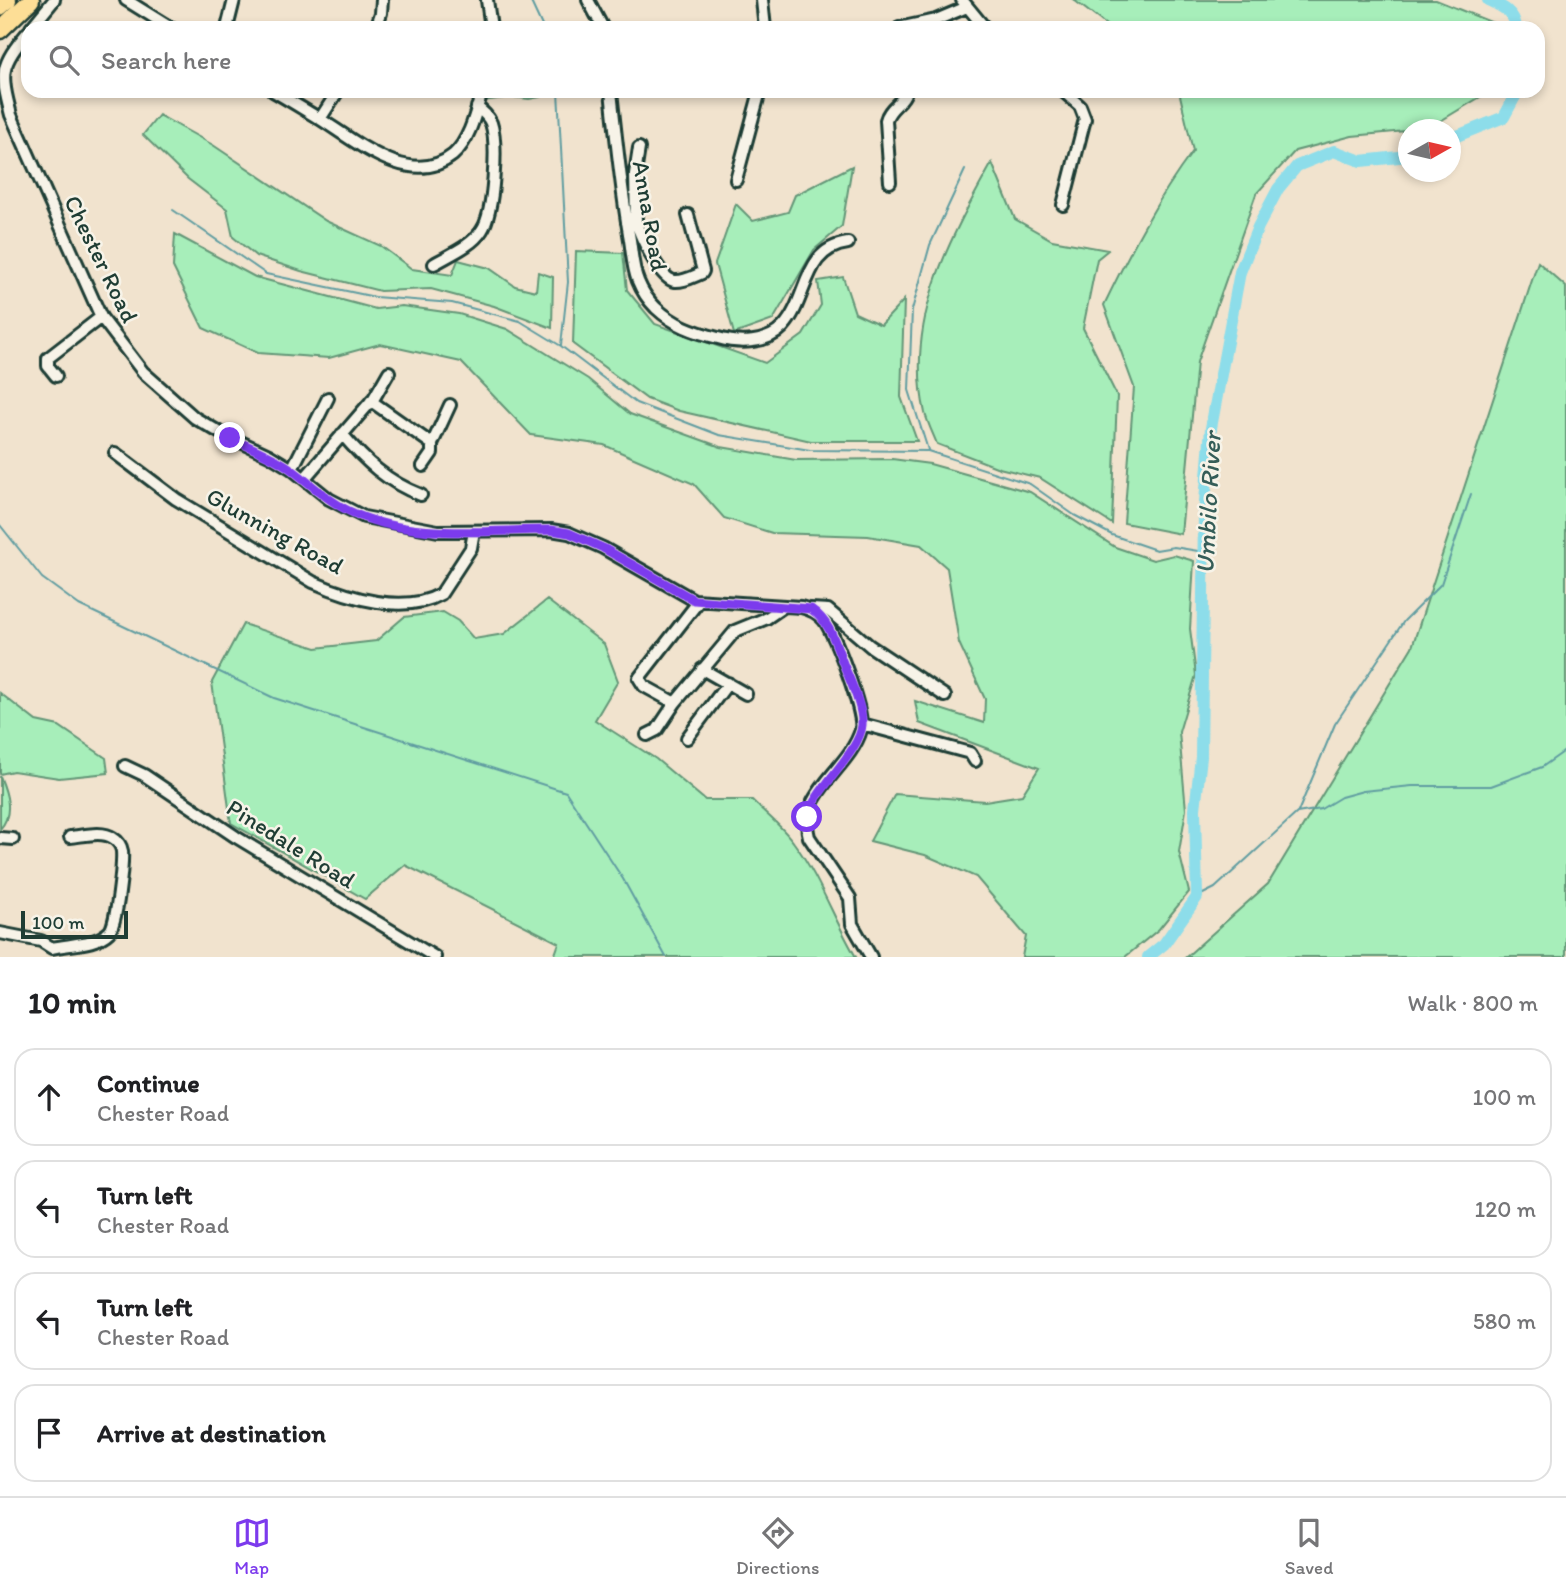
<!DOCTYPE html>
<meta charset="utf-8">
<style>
:root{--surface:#fff;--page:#f2f2f2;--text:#202124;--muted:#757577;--line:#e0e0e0;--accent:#7c3aed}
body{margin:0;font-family:Itim,sans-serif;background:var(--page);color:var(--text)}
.compass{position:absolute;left:1398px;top:119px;width:63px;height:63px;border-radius:50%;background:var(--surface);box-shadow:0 4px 10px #0003;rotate:82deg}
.scale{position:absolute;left:21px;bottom:18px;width:107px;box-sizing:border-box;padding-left:7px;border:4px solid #1f3d34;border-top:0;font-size:19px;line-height:24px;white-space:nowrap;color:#1f3d34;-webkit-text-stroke:5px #f7f3e8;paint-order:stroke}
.stop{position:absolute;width:21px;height:21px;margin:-16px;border:5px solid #7c3aed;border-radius:50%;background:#fff}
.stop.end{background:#7c3aed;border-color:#fff;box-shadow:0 2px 7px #0008}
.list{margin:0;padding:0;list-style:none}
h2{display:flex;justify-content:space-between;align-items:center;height:91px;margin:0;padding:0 28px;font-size:30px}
h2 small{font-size:23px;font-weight:400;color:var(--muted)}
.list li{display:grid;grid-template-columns:46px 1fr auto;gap:21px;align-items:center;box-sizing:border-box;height:98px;margin:0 14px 14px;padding:0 14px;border:2px solid var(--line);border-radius:21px}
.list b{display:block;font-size:26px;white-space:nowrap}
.list p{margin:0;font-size:23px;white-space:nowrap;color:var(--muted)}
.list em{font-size:23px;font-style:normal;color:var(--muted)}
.icon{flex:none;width:38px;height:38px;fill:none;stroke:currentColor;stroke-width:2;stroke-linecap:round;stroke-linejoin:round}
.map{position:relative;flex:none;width:1566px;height:957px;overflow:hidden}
.search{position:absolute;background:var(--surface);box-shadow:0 4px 10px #0003;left:21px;right:21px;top:21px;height:77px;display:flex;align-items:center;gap:18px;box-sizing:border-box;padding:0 24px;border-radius:21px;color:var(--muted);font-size:26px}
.sheet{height:539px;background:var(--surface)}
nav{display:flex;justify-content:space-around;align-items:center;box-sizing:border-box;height:98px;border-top:2px solid var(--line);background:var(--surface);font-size:19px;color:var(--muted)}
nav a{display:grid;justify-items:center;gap:4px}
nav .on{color:var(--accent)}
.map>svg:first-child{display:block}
.green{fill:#a7eeba;stroke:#639677;stroke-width:2}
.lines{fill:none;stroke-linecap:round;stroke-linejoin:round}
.stream{stroke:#619da1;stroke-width:2}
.river{stroke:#8dddea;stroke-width:12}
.minor-casing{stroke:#1f3d34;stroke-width:16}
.highway-casing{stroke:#1f3d34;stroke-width:21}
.minor{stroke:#f7f3e8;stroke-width:10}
.highway{stroke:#fdde96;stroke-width:16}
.route{stroke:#7c3aed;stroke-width:9}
.labels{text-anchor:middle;stroke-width:5;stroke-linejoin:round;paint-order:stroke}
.street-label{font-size:24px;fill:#1f3d34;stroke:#f7f3e8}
.water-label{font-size:26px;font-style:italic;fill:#355d58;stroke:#f7f3e8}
</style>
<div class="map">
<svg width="1566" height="957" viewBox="0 0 1566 957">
<rect width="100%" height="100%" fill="#f1e3ce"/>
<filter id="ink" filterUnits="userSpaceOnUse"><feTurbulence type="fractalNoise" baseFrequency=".0143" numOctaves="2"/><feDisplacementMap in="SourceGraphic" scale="14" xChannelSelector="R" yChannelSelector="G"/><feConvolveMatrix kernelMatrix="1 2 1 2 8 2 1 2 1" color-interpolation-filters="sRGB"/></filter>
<g filter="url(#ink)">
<!-- green -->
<path class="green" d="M1074,0h362l62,25v3h-388z
M485,91h53l2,6 -11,2 -17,-2 -30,4z
M1179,91h311l-63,38 -75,7 -57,15 -39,43 -59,168 -16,172 -57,-11 10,-136 -30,-82c26,-54 53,-106 89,-154z
M159,115l54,30 113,76 55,25 31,23 40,6 6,-15 31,8 26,18 21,5 2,-19 15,5 -1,51 -58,-22 -63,-17 -51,2 -79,-20 -45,-15 -23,-19 -6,-28 -39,-30 -45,-44z
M992,163l23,56 37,21 56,10 -11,9 -14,69 34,68 -5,128 -72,-46 -41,-10 -62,-24c-4,-10 -9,-20 -12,-31 -21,-91 24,-173 67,-250z
M852,166l-10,60 -28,24 -41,70 -39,14 -19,-70 21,-60 17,17 35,-9 7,-17z
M175,234l80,43 121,32 26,-3 57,8 48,15 81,50 42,35 91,33 75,13 96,-1 38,5 100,28 85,55 38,13 21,-5 20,6 -4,68 6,46 -17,57 7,78 -7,42 10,40 -30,37 -34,28h-103l4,-21 -50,-59 -51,-22 -55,-14 25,-47 90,7 37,-6 17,-27 -120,-45 -4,-22 69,22 1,-24 -26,-56 -12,-75 -26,-23 -53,-9 -96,-3 -48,-15 -30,-34 -90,-39 -73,-10 -70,-73 -81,-18 -51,14 -71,-5 -55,-25 -30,-61z
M576,251l47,2 4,37 28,34 110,39 38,-28 18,-30 -3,-24 25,-4 12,36 26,12 23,-25 -3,97 16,44h-106l-132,-30 -32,-12 -74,-55z
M1538,262l28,25v670h-380l82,-73 144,-237z
M547,600l57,44 14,37 -23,39 61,39 49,41h47c14,14 31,27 42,43 26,35 40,77 62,114h-302l5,-14 -154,-78 -40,34 -134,-76 -19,-141 31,-58 73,24 60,-7 28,-24 39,-5 15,9 16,18 30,-5z
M0,693l36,28 23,5 47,32 2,15 -49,5 -46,-7 -13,3z
M0,776c7,17 14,38 0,53z"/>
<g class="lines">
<!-- stream -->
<path class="stream" d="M530,0l13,28
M558,91l10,191 -7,63
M173,210l93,64 109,23 77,6 68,18 41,25 75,57 83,32 91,15 118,1 102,33 44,31 38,20 44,15 18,-3 30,5
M928,450l-19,-60 3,-80 18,-65 35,-75
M0,525l42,53 37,27 195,93 292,94 57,87 43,78
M1298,812l37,-88 69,-103 37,-37 30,-90
M1197,897l18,-9 82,-75 24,-4 20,-12 22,-6 49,-5h79l51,-19 24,-17"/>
<!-- river -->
<path class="river" d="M1488,0c13,6 27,12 28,28
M1450,142l7,-6 47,-19 14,-26
M1148,957l16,-13 33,-47 -2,-88 6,-52 3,-243 7,-86 29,-156 18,-45 20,-38 19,-23 37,-15 27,10 47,-5"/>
<!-- minor casing -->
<g class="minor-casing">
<path id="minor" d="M126,0l45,28
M487,0l4,28
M588,0l15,28
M762,0l3,28
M962,0l23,28
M31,28l23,-28
M227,28l7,-28
M376,28l5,-15 1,-13
M899,28l37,-8 31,-13
M28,32c-28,34 -28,40 -17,83l90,202 42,55 52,46 24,14 50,23 23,14 37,30 35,18 74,14 113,-1 18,3 34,15 91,52 107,7c9,2 16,5 23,13 11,14 41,94 37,110 -11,38 -64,64 -52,107l41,61 2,26 19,33
M273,91c16,9 32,19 47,28 35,22 91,70 133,36 17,-15 23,-43 29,-64
M611,91c5,48 10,96 18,143 3,15 3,33 9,47 4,10 11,20 18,27 18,17 38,24 62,30 21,6 49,6 65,-11 26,-28 19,-78 65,-84
M320,119l18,-28
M736,180l24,-89
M890,182l-4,-62c3,-13 17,-17 20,-29
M1063,205l22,-86 -5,-13 -17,-15
M636,222l-1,-48 4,-26
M627,223l9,-1c4,13 24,58 39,59 9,1 19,-5 27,-8l1,-2 -15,-56
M434,264c15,-9 38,-18 48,-34 12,-18 16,-87 9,-107 -3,-7 -8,-11 -14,-16
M56,376l-8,-10v-8l53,-41
M371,401l61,43
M342,434c23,27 45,48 79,61
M115,453l61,46 137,83c36,16 91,33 128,12l30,-46 3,-17
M423,466l9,-13v-9l18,-39
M292,469l36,-71
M304,479l70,-81 15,-26
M699,601l-60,77 5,8 31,17 60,-72 32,-13 16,-11
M811,609l17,1 42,36 75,50
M702,669l44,25
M862,724l108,29 5,8
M647,735l10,-5 18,-27
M687,738l41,-55
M125,766l19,9 92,62 199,120
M0,838l13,1
M0,933l41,8 11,7
M52,948c17,-4 44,-3 57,-16 8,-7 14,-69 13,-81 -1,-6 -4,-10 -9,-13 -11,-8 -30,-2 -43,-1"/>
</g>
<!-- highway casing -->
<g class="highway-casing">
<path id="highway" d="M0,7l8,-7
M0,30l31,-30"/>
</g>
<!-- minor -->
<use href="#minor" class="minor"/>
<!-- highway -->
<use href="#highway" class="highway"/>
</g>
</g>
<g class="lines" filter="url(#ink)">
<!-- route -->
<path class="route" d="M230,438c19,9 40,17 58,29 20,14 38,33 61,44 61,30 136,19 202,19l18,3 34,15 91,52 117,9c19,13 24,33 32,54 7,18 20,43 19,62 -2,27 -46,63 -55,92"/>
</g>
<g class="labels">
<!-- street labels -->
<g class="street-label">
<text transform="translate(650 216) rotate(80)" y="8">Anna Road</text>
<text transform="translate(101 259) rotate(64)" y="8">Chester Road</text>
<text transform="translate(275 531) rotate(29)" y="8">Glunning Road</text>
<text transform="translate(291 844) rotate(32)" y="8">Pinedale Road</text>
</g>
<!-- water labels -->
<g class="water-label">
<text transform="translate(1208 503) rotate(-87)" y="9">Umbilo River</text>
</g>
</g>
</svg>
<svg class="compass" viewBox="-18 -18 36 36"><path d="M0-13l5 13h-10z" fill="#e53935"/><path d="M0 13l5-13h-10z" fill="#757577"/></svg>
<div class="scale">100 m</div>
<div class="stop" style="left:807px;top:817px"></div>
<div class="stop end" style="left:230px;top:438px"></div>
<div class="search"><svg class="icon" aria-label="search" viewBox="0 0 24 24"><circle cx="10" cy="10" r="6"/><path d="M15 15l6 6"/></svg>Search here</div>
</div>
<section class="sheet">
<h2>10 min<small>Walk · 800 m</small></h2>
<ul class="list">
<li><svg class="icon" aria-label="ahead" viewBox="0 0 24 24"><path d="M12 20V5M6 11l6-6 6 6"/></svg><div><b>Continue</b><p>Chester Road</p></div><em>100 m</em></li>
<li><svg class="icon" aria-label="left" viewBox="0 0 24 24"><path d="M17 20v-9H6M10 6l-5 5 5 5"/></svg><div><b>Turn left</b><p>Chester Road</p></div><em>120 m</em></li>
<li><svg class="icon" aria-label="left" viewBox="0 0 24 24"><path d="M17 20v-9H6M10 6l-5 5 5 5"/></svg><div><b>Turn left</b><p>Chester Road</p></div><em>580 m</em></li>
<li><svg class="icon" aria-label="arrive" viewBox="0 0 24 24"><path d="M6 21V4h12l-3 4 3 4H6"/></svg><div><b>Arrive at destination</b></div></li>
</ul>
</section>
<nav>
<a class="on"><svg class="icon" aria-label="map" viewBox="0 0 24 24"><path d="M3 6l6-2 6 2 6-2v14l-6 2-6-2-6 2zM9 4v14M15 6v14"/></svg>Map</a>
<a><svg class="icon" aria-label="directions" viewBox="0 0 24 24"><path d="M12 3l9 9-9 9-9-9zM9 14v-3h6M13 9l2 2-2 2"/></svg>Directions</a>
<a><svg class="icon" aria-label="saved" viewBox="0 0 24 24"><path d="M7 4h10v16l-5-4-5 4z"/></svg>Saved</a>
</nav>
